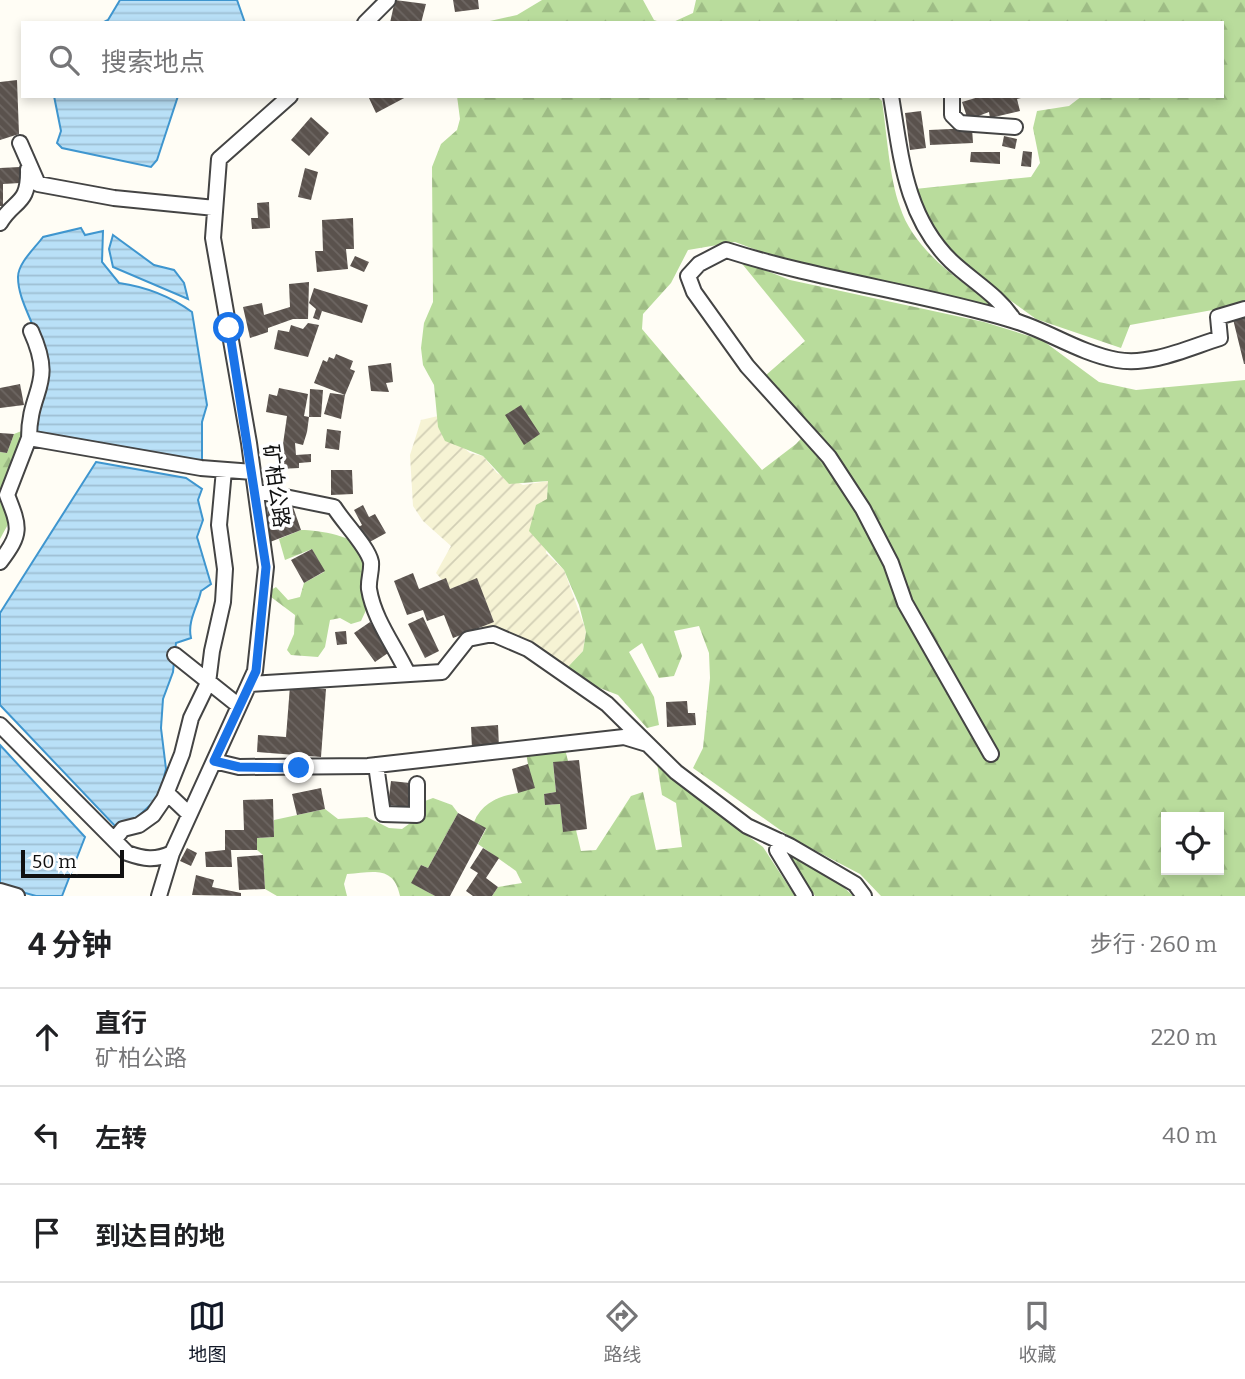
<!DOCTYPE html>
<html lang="zh">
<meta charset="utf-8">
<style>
:root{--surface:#fff;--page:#f2f2f2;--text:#202124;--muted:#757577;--line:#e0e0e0;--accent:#111827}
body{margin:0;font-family:Bitter,"Noto Sans SC",serif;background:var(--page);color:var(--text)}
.controls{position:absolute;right:21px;bottom:21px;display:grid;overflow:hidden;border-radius:0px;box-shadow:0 4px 10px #0003}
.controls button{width:63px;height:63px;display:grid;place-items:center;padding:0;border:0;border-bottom:2px solid var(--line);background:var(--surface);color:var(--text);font:35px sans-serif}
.scale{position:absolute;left:21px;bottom:18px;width:103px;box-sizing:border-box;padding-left:7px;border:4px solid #111;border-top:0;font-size:19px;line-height:24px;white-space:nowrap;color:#111;-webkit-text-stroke:5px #fff;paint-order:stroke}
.stop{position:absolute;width:21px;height:21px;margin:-16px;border:5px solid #1a73e8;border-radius:50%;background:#fff}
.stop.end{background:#1a73e8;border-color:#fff;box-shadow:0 2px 7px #0008}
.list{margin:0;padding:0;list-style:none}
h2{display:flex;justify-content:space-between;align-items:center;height:91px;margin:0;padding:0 28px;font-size:30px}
h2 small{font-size:23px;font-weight:400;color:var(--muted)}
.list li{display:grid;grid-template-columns:46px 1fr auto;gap:21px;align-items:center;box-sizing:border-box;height:98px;padding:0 28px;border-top:2px solid var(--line)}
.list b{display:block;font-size:26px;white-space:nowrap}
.list p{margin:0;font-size:23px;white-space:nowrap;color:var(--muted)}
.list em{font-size:23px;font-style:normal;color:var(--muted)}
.icon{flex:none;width:38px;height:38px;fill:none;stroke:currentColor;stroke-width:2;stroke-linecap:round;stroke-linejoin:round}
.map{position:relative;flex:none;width:1245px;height:896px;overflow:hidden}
.search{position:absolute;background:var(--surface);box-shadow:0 4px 10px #0003;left:21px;right:21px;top:21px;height:77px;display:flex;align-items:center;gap:18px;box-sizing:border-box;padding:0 24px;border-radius:0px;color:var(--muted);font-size:26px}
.sheet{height:385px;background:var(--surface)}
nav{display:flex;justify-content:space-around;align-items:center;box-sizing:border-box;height:98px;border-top:2px solid var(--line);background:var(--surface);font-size:19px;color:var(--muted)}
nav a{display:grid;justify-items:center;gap:4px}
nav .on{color:var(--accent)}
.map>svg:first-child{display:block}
.farmland{fill:url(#farmland-furrows)}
.forest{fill:url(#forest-firs);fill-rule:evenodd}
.water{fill:url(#water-rules);stroke:#3f96cf;stroke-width:2}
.building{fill:url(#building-back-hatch)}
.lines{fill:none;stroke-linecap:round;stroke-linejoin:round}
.minor-casing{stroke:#444;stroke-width:18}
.minor{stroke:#fff;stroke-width:14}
.route{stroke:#1a73e8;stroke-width:9}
.labels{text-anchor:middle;stroke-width:7;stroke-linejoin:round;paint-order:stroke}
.street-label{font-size:21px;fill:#111;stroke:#fff}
</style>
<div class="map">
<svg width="1245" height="896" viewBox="0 0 1245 896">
<defs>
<pattern id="farmland-furrows" width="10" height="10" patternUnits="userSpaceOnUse" patternTransform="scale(1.75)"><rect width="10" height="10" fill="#f6f3d4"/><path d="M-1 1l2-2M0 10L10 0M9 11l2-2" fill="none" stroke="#d2cfb5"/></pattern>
<pattern id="forest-firs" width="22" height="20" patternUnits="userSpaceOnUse" patternTransform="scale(1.75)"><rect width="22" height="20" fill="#b9dc9c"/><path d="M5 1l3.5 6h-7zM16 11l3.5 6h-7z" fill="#9ebc85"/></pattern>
<pattern id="water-rules" width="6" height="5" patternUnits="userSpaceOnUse" patternTransform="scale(1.75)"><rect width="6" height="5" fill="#b9e0f7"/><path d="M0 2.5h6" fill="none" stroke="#9ebfd3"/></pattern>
<pattern id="building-back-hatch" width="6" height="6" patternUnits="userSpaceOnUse" patternTransform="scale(1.75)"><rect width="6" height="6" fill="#5a524d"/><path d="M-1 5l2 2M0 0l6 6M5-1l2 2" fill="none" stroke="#6d6662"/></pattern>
</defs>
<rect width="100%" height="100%" fill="#fffdf5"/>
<!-- farmland -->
<path class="farmland" d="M438,416v11l32,26 13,3 14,17 26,12 25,-4 -2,72 18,17 22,61 -3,20 -17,18 -74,-40 -11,-2 13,-5 -17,-43 -27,10 -14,-16 15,-27 -28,-25 -10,-15 -3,-51 11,-35z"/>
<!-- forest -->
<path class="forest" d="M542,0h101l11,20 9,3h-182l36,-8z
M696,0h549v301l-27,8 -88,16 -9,23 -85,-29 -33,-24 -56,-48 -20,-26 -12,-32 116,-12 9,-14 -7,-35 4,-17 32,-5 13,-10h140v-73h-551l22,-10z
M457,96h420l5,5c5,33 7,75 18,106 14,44 61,75 97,100l-211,-46 -51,-19 -47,8 -17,33 -28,31 -1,15 120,141 34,-26 14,-15 -44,-54 39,-34 -66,-81 51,20 194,42 58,18 57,42 37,8 109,-10v516h-364l-21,-22 -67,-35 -100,-71 10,-20 7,-70 -1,-25 -10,-27 -25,5 8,25 -8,20 -15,2 -17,-35 -13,9 25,45 5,28 -12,3 -29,-33 -31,-12 -21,-14 17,-18 3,-19 -7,-27 -15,-35 -35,-39 7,-26 11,-6 1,-18 -39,3 -26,-28 -38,-15 -7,-14 -4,-42 -11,-20 -2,-17 3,-25 9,-21 -1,-135 9,-23 16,-14 3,-11zM1166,817h53v53h-53z
M29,428l-29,69 12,20 -12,22v-87l7,1 7,-19z
M301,530c19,0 54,6 65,22l1,56 -6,13 -10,3 -11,-6 -10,2 -5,27 -7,10 -27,-2 -4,-5 7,-16 1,-19 -24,-18v-7l5,-3 12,13 12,-3 4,-14 20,-11 -12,-23 -27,11 -6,-21z
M565,749l3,12 -15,2 3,29 -12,2 1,11 15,-1 3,27 13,-1 5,21 15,-1 35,-54 12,-4 13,58 26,-3 -6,-44 -14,-8 -5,-32 51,44 55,40 32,49h-303l6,-9 24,-4 -6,-12 -38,-27 8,-15 -12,-7c8,-19 25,-26 44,-29l10,-29 -2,-11z
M433,798l19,7 6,8 -30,55 -7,-3 -9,18 23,13h-35c-6,-31 -27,-24 -53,-22l-3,10 3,12h-70l-12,-7 -2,-34 -6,-5v-12l17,-1v-17l51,-11 13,10 29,-2 22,11 13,1 18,-13 5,-15z
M783,849l51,29 19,18h-38z"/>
<!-- water -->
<path class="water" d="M120,0h117l8,23h-143l6,-3z
M54,96h124l-21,64 -6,7 -89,-19 -5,-5 4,-12z
M81,228l4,7 18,-4 -1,31 17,21c28,4 51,13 73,29l15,93 -5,17v43l-171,-30c9,-33 16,-67 5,-101 -6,-18 -18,-37 -18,-57 0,-14 17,-29 25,-40z
M113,235l41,30 20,5 10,13 4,16 -75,-32 -4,-18z
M96,462l90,16 16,11 -4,11 5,20 -6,17 14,47 -10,7c-3,15 -14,30 -10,47l-15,5 -3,29 -10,27 -2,29 5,41 -7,28 -30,28 -14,1 -115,-121v-92z
M0,745l85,92 -23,59h-26l-36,-10z"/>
<!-- building -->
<path class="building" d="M395,0l31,4 -5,19h-31z
M453,0h25l1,9 -24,3z
M17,80l2,54 -19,6v-58z
M368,96h40l-32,17z
M982,96h43v1l-8,2 3,12 -30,7 -1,-6 -21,8 -6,-18z
M921,111l5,37 -16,2 -5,-37z
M311,117l18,16 -20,23 -18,-16z
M972,128l1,15 -43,2 -1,-15z
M1004,136l13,3 -2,10 -13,-3z
M1023,151l9,1 -1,15 -10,-1z
M971,152h29v12l-30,-2z
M20,167v16l-17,1v22h-3v-38z
M305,168l13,4 -7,28 -13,-3z
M269,202l1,26 -18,1 -1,-11h7l-1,-15z
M353,218l1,31h-8l2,20 -31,3 -2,-21h8l-1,-31z
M355,256l14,6 -5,10 -14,-6z
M309,282l-1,37h-15l-25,9v4l-18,6 -7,-31 19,-4 2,12 26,-8 -1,-23z
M314,288l54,17 -6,18 -40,-12 -3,9 -6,-2 3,-9 -7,-6z
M1245,312v52h-1l-12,-49z
M308,323l11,2 -11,32 -34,-8 4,-19 11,2 2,-7 12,4z
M336,354l17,7 -3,8 5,2 -10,24 -31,-12 9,-23 4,2 2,-5 5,2z
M391,363l2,19 -7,1 3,9 -18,-1 -3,-25z
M20,384l4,21 -24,3v-20z
M279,388l29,6 -4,22 5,1 -2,15 -4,13 -8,-2 1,12 15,-1v8l-12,1v5l-19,1 -1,-25h4l4,-28 -21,-4 3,-18 8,2z
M310,389l13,1 -2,27h-12z
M330,393l15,2 -4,24 -17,-5z
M521,405l19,29 -16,11 -19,-30z
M327,429l14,2 -2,19 -14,-2z
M0,433l14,1 -7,19 -7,-1z
M331,470h21l1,24 -22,1z
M291,501l10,29 -31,12 -3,-37z
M363,505l6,12 6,-3 11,19 -20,11 -9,-16 5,-3 -8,-15z
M312,549l13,22 -21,12 -13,-23z
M413,573l6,16 27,-11 4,11 27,-11 17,44 -41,16 -9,-23 -17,6 -4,-11 -16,5 -13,-34z
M423,617l16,34 -14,7 -17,-34z
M370,622l21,29 -16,11 -21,-29z
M346,631l1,13 -10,1 -2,-13z
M290,686l36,3 -5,68 -64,-5 1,-17 28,2z
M687,701l1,12h7l1,12 -29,2 -1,-25z
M498,725l1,22 -27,2 -1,-22z
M579,760l8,69 -24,3 -3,-28 -15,1 -1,-11 12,-2 -3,-30z
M528,764l7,24 -17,5 -6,-24z
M391,781l19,2 -2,24 -20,-2z
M321,788l4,21 -28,6 -5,-21z
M273,799l1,38 -17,1v12h-26l1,17h-26l-1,-15 20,-2v-20h19l-1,-30z
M458,813l28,15 -36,68h-15l-24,-13 10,-18 7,3z
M187,848l10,5 -6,13 -11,-5z
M483,848l16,10 -13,20 12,9 -6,9h-19l-7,-5 12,-18 -8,-5z
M263,855l2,34 -26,1 -2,-33z
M196,875l18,5 -2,7 29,6v3l-49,-1z"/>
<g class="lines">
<!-- minor casing -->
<g class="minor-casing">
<path id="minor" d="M365,23l23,-23
M891,96c10,60 14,120 60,165 21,20 47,34 63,59
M952,96v19l8,8 55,4
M20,143l18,41 76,14 101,10
M0,223c14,-24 29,-17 28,-54
M29,438c0,-50 27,-52 2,-107
M256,491l78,16c9,15 34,40 37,55 1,9 -3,18 -2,27 5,31 26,57 39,85
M0,562c22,-29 20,-34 7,-67l22,-57 172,30 52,4
M175,655l64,51
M250,684l192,-12 26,-33 25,-5 35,15 79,55 69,68 71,54 43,20 65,38 9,12
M0,725l127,128c17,6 28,8 45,0
M991,754l-86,-151 -14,-40 -28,-54 -34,-52 -82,-91 -53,-74 -6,-16 11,-12 27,-14c94,30 192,42 286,70 35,10 67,33 105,40 34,6 71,-12 103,-22l-2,-21 27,-8
M214,761l25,6 129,-1 256,-29 23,7
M376,765l7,49 34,1v-31
M167,793l22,21
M114,840l9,-11 16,-4 14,-10 11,-16 18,-45 9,-36 17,-35 4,-32 11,-49 2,-33 -6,-44 5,-55
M780,841l-3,9 28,46
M0,891l17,5
M159,896l13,-43 83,-182 11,-104 -17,-124 -36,-205 6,-79 71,-63"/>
</g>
<!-- minor -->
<use href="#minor" class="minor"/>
</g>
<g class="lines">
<!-- route -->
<path class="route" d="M229,328l37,239 -10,104 -42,90 25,6 60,1"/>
</g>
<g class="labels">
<!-- street labels -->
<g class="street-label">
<text transform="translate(276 486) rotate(82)" y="7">矿柏公路</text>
</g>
</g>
</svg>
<div class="controls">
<button><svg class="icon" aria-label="locate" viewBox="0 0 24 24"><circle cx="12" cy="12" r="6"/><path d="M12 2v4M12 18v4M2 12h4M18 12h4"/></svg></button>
</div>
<div class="scale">50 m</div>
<div class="stop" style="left:229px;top:328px"></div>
<div class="stop end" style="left:299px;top:768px"></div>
<div class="search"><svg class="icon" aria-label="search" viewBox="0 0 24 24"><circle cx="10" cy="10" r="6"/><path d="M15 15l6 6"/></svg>搜索地点</div>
</div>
<section class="sheet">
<h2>4 分钟<small>步行 · 260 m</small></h2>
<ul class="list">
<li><svg class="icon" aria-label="ahead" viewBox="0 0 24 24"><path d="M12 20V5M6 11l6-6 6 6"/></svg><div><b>直行</b><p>矿柏公路</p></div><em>220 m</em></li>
<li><svg class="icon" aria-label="left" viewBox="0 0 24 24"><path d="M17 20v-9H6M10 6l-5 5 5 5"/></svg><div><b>左转</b></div><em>40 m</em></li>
<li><svg class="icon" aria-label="arrive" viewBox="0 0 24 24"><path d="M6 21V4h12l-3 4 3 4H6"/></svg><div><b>到达目的地</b></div></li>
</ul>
</section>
<nav>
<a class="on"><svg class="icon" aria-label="map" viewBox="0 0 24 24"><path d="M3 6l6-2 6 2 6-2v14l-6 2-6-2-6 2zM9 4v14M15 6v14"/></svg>地图</a>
<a><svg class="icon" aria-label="directions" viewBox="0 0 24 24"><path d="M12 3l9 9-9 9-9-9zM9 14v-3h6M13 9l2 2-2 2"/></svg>路线</a>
<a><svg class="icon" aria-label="saved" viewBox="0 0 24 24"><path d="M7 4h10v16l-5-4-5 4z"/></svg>收藏</a>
</nav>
